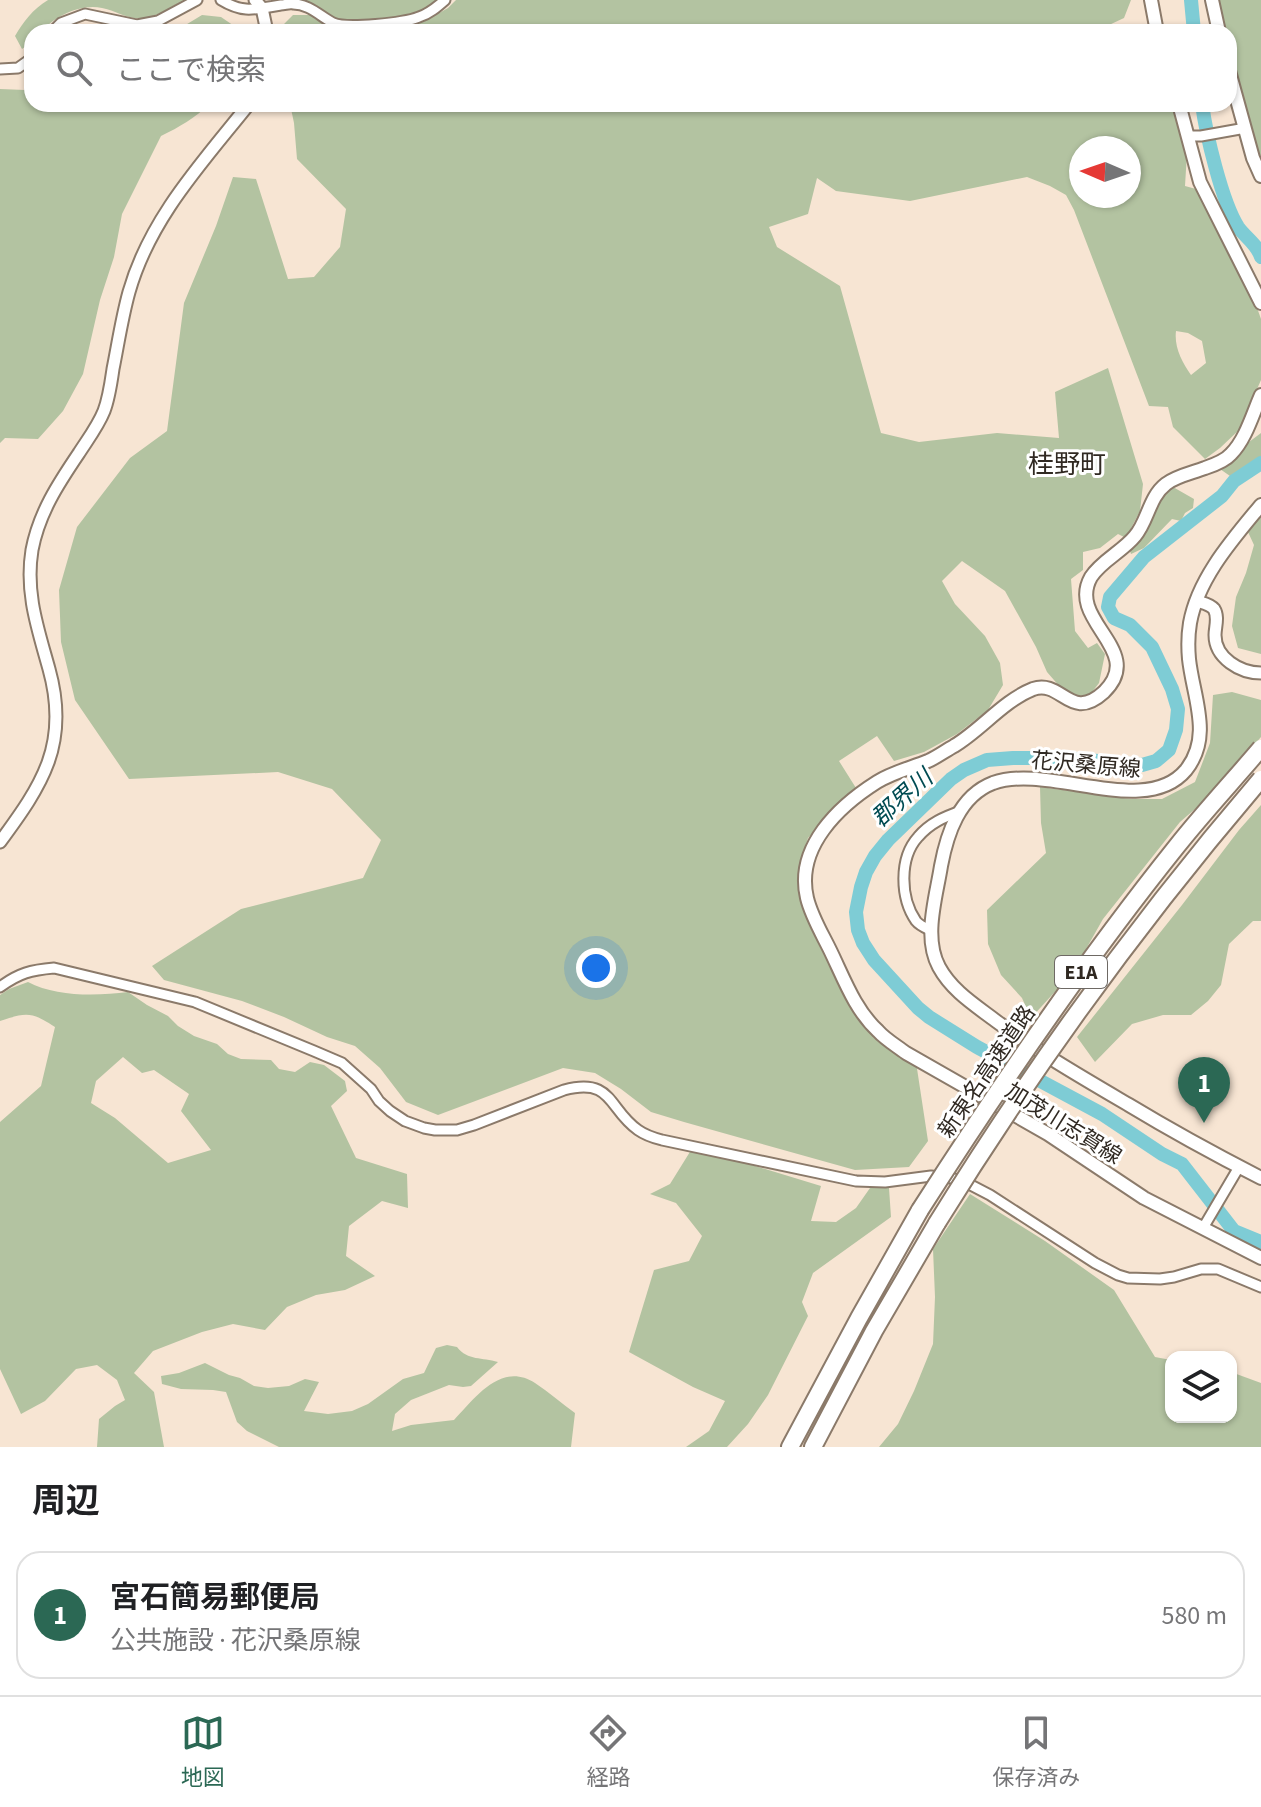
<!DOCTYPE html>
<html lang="ja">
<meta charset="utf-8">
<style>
:root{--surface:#fff;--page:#f2f2f2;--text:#202124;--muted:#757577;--line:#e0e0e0;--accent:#2b6854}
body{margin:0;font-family:"Source Sans 3","Noto Sans JP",sans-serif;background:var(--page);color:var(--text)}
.controls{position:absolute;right:24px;bottom:24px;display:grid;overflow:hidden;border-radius:16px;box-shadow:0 2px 6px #0004}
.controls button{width:72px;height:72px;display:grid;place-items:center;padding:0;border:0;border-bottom:2px solid var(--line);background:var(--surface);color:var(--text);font:40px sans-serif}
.compass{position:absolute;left:1069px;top:136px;width:72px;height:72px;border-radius:50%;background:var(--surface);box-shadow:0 2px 6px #0004;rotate:272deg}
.you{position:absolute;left:596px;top:968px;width:28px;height:28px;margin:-20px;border:6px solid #fff;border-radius:50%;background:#1a73e8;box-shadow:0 0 0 12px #1a73e833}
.badge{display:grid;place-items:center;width:52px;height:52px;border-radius:50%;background:var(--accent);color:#fff;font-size:26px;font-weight:700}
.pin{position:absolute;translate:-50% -66px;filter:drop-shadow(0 2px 4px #0008)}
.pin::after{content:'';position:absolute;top:42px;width:28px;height:24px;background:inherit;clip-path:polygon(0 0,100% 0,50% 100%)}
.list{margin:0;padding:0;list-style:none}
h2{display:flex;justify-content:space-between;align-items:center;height:104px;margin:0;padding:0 32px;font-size:34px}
h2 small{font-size:26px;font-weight:400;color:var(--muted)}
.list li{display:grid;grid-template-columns:52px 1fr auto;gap:24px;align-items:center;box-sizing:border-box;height:128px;margin:0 16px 16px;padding:0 16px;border:2px solid var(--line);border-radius:24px}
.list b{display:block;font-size:30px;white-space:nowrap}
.list p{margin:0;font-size:26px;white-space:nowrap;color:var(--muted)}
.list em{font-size:26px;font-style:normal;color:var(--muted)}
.icon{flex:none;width:44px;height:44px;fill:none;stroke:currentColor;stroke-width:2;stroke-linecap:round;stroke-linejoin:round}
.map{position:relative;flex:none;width:1261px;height:1447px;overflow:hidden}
.search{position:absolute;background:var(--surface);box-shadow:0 2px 6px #0004;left:24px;right:24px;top:24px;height:88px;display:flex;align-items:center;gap:20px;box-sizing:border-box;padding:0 28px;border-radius:24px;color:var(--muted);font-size:30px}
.sheet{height:248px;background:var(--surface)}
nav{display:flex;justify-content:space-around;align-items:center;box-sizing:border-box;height:112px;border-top:2px solid var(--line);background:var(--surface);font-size:22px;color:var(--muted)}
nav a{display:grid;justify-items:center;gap:4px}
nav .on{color:var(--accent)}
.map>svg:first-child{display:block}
.green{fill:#b3c3a1;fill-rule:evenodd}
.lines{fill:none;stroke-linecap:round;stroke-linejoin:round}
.river{stroke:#7eccd5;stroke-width:14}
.minor-casing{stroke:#8b7a6a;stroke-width:13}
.tertiary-casing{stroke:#8b7a6a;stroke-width:15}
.secondary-casing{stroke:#8b7a6a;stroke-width:16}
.motorway-casing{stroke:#8b7a6a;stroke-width:20}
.minor{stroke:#fff;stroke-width:9}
.tertiary{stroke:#fff;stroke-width:11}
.secondary{stroke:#fff;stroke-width:12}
.motorway{stroke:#fff;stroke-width:16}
.motorway-bridge-casing{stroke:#8b7a6a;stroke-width:20;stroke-linecap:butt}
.motorway-bridge{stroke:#fff;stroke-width:16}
.labels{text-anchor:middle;stroke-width:6;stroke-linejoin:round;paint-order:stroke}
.shield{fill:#fff;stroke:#6e6964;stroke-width:2}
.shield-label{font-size:20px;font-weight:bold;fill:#302922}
.street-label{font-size:22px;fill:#302922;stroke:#fff}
.water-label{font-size:24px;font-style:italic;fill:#004b52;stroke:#fff}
.quarter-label{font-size:26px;fill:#302922;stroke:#fff}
</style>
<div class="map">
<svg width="1261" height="1447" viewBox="0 0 1261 1447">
<rect width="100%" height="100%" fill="#f7e5d3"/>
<!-- green -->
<path class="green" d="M48,0h136c-12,6 -27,17 -40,18 -17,2 -26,-7 -42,-10 -20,-5 -48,8 -61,24h-9v10l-10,7 -7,-13c9,-15 17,-26 33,-36z
M299,0h139l-18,14 -74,8c-17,-2 -27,-18 -47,-22z
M456,0h675l-7,18 -30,14h-813l-1,-4 13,-13h18l24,13 13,3 55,-4 22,-6 23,-13z
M1217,0h44v163l-32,-112v-19h-5z
M202,15l19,2 22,15h-69z
M32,84v20h178c-16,14 -30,23 -49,32l-39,78 -8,43 -14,43 -17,74 -20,37 -25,28 -33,-1 -5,5v-354l25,1z
M290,104h866l1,3h17l13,46 -2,33 11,3 60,116 5,14v61l-22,50 -19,18 -15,11 -32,-32 -5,-20 -19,-1 -75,-196 -8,-15 -16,-9 -23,-9 -117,24 -74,-10 -19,-13 -9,36 -39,13 8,20 63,39 41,147 38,9 78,-9 62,5 -4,-46 53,-24 35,116 -3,27 -14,27 -8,-4 -18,14 -17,4v18l-12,9 4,52 13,17 9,-5 8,11 -6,29 -10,13h-12l-17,-9 -13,-15 -11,-25 -31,-56 -43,-30 -20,20 13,23 30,32 15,27 3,22 -15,25 -31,24 -33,18 -30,9 -17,-25 -38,25 17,27 -48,50 -9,30 2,33 39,85 19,32 22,25 35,19 12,79 -19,26 -54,3 -171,-48 -33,-10 -30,-23 -26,-16 -32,-5 -125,47 -32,-13 -26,-34 -25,-22 -28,-9 -43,-20 -42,-16 -78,-21 -12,-14 89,-57 122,-31 18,-38 -49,-51 -54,-17 -149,7 -54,-79 -14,-58 -2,-52 18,-63 53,-69 37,-27 17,-128 32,-77 17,-49 23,2 32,100 26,-2 26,-30 6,-38 -49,-50 -3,-36zM1081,148h48v48h-48zM1176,331l12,2 14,8 4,22 -15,12c-9,-13 -17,-28 -15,-44z
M1261,433v24l-31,19 -10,-7 21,-21z
M1173,487l21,12 -1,9 -8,5 -4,8 -9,-2 -28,29 -13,6 -1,-3 39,-63z
M1261,516v138l-23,-6 -6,-22 4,-29 10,-24 8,-28 -6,-13z
M1232,692l29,8v37l-51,59 -30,26 -77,97 -30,53 -42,46 -9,-20 -21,-23 -13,-31 -1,-34 59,-57 -5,-30 -1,-36 91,12h31l33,-17 15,-39 3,-48z
M1261,805v116h-8l-24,23 -8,41 -13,16 -17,14h-28l-31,9 -37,38 -18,-25 105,-132 57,-75z
M28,982c28,15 69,14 100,10l19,13 21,11 10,10 16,10 23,8 11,10 13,5 30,1 8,9 16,3 15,-10 14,3 21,16 2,10 -16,15 25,52 51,16 1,34 -26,-7 -33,25 -3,30 29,20 -30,14 -29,5 -29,12 -22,23 -32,-6 -31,8 -49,19 -19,22 20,19 10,55h-67l2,-28 16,-13 10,-6 -8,-20 -20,-15 -21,4 -31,32 -24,13 -21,-45v-247l41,-36 14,-59c-23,-15 -28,-15 -55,-6v-26l9,-6zM123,1057l19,16 12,-3 35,24 -8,17 30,39 -43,13 -53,-45 -24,-15 5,-22z
M693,1147l128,39 -10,35 25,1 20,-14 14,-20h19l2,29 -78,56 -11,29 6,14 -40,79 -20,29 -21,23h-41l23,-16 16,-30 -32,-14 -64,-35 25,-82 35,-9 13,-25 -26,-33 -26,-9 20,-10z
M970,1194l75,47 69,49 41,67 16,3v57h60v-45l30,11v64h-382l19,-23 16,-33 19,-47 2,-47 -2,-48z
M447,1345l10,2c11,14 25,10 41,15l-27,24 -8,1 -14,-2 -38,15 -16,14 -3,17 19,-6 43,-5c21,-22 47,-59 81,-37 14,9 27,21 40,30l-4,34h-292l-32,-16 -10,-9 -11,-30 -13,-2 -32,-1 -19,-5 -1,-8 18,-3 26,-10 24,12 11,3 14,8 14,2 21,-2 16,-7 14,3 -15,29 24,3 24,-3 16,-7 35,-25 21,-6 12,-25z"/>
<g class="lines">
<!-- river -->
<path class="river" d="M1191,0l3,32
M1202,104c4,30 20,98 36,123 8,11 19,17 23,30
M1261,463l-27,18 -12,15 -78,61 -34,40 -2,10 6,11 16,7 22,22 20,42 6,20 -2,21 -7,20 -13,11 -14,4 -77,-7h-52l-26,2 -23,10 -13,9 -63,61 -13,16 -9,16 -5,15 -5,25 2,18 5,13 11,17 44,48 11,9 48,30 125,67 60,40 20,10 52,67 27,11"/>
<!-- minor casing -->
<g class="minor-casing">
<path id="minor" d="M221,0c23,14 34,9 60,5 4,0 8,-2 12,-1 16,0 27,12 40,19 14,6 71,0 86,-6 10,-3 18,-10 26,-17
M52,32l9,-9 24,-9 52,11 21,-4 39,-21
M0,69l18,-1 14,-10
M1188,136h13l39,-7
M932,931c-6,-3 -12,-5 -16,-10 -16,-23 -17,-63 2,-84 12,-14 26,-20 43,-26
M0,987c19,-14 31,-17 54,-19l141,34 119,49 28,12 29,26 8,12 11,10 15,10 19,7 11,2h22l17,-5 90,-35c49,-13 44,19 74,40 7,5 16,8 24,10l194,41 29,1 46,-6 20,2 14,4 25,13 105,68 23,12 10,3 32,1 14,-2 27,-8h17l43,18
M1203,1228l36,-61"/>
</g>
<!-- tertiary casing -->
<g class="tertiary-casing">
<path id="tertiary" d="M255,0l7,8 5,24
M1197,601c6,2 13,3 17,8 5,8 1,18 1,26 0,23 25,38 46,38
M0,842c42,-57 70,-98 49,-173 -11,-40 -24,-76 -17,-119 7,-37 26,-66 47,-97 9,-14 19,-27 25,-42 5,-13 7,-28 9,-42 5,-25 9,-52 16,-77 21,-74 73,-129 120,-188"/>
</g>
<!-- secondary casing -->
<g class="secondary-casing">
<path id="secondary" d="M1151,0l6,32
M1212,0l7,32
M1229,71l24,87 8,18
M1179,104l21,78 61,121
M1261,395c-8,18 -15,44 -30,59 -6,7 -17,11 -26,14 -13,5 -29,8 -39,16 -17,13 -18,37 -31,52 -12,15 -34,25 -44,41 -25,44 56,73 13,115 -34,31 -42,-13 -71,-3 -30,12 -52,41 -79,57 -9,5 -17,11 -26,15 -17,7 -35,11 -51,21 -38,24 -82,65 -70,116 4,17 14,34 22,50 14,28 25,61 49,83 8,9 19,15 28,22l142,81 96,64 117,60
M1261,505c-28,34 -63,73 -71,118 -2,12 -2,25 -1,36 4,38 24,77 -3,111 -41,49 -137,-7 -193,13 -34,13 -46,51 -52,83 -5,32 -18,71 -2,101 13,24 36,38 57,54 42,31 87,57 133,84 43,26 87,50 132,73"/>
</g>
<!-- motorway casing -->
<g class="motorway-casing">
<path id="motorway" d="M790,1447l69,-129 61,-108
M813,1447l61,-116 63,-108"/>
</g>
<!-- minor -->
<use href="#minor" class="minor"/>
<!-- tertiary -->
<use href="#tertiary" class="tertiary"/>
<!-- secondary -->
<use href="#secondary" class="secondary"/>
<!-- motorway -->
<use href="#motorway" class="motorway"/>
<!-- motorway-bridge casing -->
<g class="motorway-bridge-casing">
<path id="motorway-bridge" d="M920,1210c80,-125 164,-248 257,-364 27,-34 56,-65 84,-98
M937,1223c97,-157 204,-304 324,-444"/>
</g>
<!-- motorway-bridge -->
<use href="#motorway-bridge" class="motorway-bridge"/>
</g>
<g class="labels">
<!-- shield labels -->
<rect class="shield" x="1055" y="956" width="52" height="32" rx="6"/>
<g class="shield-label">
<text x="1081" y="979">E1A</text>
</g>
<!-- street labels -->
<g class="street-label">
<text transform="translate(1086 764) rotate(5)" y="8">花沢桑原線</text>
<text transform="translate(986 1071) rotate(-56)" y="8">新東名高速道路</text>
<text transform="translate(1064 1123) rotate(32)" y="8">加茂川志賀線</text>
</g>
<!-- water labels -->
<g class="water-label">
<text transform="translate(902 798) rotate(-42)" y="8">郡界川</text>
</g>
<!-- quarter labels -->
<g class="quarter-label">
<text x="1067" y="473">桂野町</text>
</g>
</g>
</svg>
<div class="controls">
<button><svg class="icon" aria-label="layers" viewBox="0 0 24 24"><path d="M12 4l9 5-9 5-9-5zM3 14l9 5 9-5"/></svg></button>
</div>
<svg class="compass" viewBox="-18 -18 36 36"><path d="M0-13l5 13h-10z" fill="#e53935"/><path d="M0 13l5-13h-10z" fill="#757577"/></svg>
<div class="you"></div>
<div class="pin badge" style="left:1204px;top:1123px">1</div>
<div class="search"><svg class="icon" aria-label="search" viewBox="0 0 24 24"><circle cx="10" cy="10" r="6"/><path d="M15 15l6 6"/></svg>ここで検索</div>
</div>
<section class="sheet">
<h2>周辺<small></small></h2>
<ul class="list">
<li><span class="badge">1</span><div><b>宮石簡易郵便局</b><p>公共施設 · 花沢桑原線</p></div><em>580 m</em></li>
</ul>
</section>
<nav>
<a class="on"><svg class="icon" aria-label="map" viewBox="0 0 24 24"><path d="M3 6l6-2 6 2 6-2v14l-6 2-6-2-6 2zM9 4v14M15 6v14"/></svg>地図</a>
<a><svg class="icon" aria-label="directions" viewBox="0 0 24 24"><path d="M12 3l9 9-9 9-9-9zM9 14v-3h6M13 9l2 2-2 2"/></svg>経路</a>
<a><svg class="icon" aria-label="saved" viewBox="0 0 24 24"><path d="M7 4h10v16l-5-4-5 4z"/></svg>保存済み</a>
</nav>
